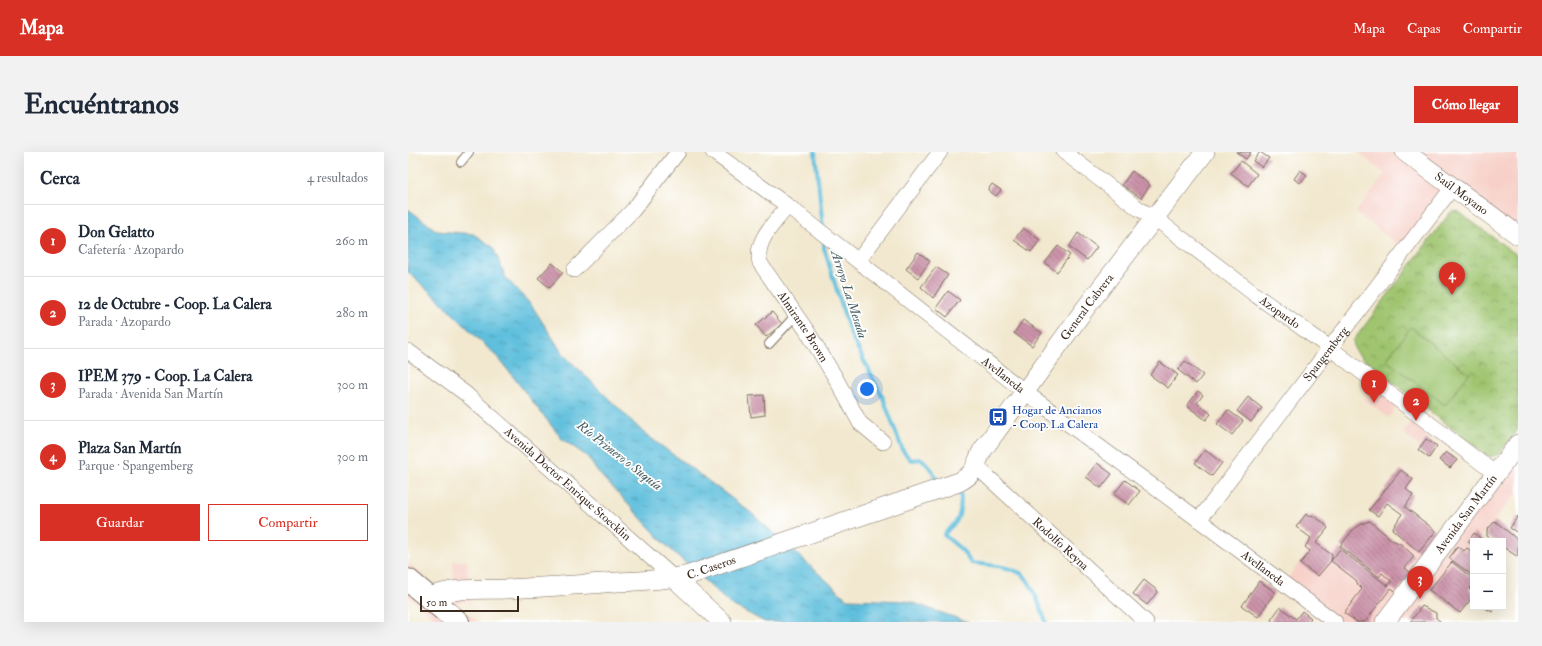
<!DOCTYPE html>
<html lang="es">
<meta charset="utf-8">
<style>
:root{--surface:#fff;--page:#f2f2f3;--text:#1f2937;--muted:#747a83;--line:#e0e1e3;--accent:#d93025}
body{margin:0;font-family:"IM FELL Double Pica",serif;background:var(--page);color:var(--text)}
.controls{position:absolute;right:12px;bottom:12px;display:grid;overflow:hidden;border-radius:0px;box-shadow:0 4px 16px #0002}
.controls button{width:36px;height:36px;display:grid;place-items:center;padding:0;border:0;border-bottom:1px solid var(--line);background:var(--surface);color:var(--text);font:20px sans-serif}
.scale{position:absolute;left:12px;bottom:10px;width:99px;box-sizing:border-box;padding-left:4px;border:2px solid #3b2a1e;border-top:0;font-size:11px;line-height:14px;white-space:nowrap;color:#3b2a1e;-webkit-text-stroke:3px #fff;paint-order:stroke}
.you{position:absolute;left:459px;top:237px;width:14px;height:14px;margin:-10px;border:3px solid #fff;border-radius:50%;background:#1a73e8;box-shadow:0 0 0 6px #1a73e833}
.badge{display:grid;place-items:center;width:26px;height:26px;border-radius:50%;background:var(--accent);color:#fff;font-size:13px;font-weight:700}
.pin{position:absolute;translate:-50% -33px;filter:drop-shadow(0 1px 2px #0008)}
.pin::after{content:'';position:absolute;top:21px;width:14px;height:12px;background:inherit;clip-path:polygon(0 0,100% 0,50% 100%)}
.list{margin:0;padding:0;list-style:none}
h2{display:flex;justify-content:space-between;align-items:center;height:52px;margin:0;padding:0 16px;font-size:17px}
h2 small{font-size:13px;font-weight:400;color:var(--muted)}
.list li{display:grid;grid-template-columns:26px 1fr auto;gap:12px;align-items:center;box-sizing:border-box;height:72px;padding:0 16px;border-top:1px solid var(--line)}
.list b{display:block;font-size:15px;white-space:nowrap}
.list p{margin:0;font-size:13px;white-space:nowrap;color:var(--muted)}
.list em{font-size:13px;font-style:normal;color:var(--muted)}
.actions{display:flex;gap:8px;padding:12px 16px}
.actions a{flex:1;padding:9px 0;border:1px solid var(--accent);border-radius:0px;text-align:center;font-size:14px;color:var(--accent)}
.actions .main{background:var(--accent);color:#fff}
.map{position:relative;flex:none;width:1110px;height:470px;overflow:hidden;border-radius:0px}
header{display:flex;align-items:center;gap:24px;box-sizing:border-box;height:56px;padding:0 20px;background:var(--accent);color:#fff}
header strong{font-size:19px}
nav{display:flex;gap:22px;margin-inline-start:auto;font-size:14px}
.intro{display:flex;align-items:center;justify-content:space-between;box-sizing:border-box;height:96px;padding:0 24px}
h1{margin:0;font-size:28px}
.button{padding:10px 18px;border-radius:0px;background:var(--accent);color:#fff;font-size:14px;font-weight:700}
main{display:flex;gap:24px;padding:0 24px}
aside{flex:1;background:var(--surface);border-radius:0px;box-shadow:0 4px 16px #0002}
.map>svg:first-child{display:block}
.built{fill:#f7d1c9}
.park{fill:url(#park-crowns);stroke:#6d7846}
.garden{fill:#9fc56f;stroke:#6d7846}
.water{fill:url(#water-ripples);stroke:#4c747e}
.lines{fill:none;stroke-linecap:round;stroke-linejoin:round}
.stream{stroke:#5ebfdd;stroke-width:4}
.building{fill:url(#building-back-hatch)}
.service-casing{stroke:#7b6c5c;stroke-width:10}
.minor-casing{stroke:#7b6c5c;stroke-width:16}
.tertiary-casing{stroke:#7b6c5c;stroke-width:20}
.primary-casing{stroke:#7b6c5c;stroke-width:24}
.service{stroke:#fff;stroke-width:8}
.minor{stroke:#fff;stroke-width:15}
.tertiary{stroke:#fff;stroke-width:19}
.primary{stroke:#fff;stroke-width:22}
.labels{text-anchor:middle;stroke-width:3.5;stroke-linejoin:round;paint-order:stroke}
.street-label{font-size:12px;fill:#3b2a1e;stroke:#fff}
.transit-label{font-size:12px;fill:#164399;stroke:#fff;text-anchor:start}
.water-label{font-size:13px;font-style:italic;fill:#475e61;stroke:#fff}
</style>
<header>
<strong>Mapa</strong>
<nav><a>Mapa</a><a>Capas</a><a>Compartir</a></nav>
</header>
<div class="intro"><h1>Encuéntranos</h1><a class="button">Cómo llegar</a></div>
<main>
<aside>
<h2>Cerca<small>4 resultados</small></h2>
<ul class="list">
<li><span class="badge">1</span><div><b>Don Gelatto</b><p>Cafetería · Azopardo</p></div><em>260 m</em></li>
<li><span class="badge">2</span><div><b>12 de Octubre - Coop. La Calera</b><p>Parada · Azopardo</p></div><em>280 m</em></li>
<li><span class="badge">3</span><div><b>IPEM 379 - Coop. La Calera</b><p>Parada · Avenida San Martín</p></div><em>300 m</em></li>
<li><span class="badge">4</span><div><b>Plaza San Martín</b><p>Parque · Spangemberg</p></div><em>300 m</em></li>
</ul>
<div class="actions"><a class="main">Guardar</a><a>Compartir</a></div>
</aside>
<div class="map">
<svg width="1110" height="470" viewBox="0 0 1110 470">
<defs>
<pattern id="park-crowns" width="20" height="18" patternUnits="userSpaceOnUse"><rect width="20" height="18" fill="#9fc56f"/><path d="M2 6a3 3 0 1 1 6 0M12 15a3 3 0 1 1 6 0" fill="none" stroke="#83a05b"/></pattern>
<pattern id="water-ripples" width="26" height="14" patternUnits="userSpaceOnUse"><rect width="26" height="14" fill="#5ebfdd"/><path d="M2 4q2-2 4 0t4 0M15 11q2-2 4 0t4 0" fill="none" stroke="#4f9bb3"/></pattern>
<pattern id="building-back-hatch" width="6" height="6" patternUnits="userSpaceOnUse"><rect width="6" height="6" fill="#cb93a9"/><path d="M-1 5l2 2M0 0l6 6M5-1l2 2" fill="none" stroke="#a67889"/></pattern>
</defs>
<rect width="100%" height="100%" fill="#fff"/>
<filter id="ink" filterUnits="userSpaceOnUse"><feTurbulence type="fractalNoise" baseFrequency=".025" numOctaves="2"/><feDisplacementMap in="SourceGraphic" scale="8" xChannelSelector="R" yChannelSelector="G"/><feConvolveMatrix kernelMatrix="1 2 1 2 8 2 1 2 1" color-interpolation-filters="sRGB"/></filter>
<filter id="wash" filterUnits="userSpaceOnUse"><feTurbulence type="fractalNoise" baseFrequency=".012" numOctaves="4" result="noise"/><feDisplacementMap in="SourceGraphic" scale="16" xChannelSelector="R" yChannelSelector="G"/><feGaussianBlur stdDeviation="0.9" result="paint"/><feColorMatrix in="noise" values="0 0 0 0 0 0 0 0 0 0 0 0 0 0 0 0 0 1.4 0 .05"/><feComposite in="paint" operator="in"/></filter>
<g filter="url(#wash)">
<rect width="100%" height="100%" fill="#f2e8cf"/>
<!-- built -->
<path class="built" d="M950,0h160v94l-74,-55 -43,56 -45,-35 29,-38z
M971,227l116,90 23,-32v55l-42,49h-3v3l-67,78h-83l-44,-32 36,-49 18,13 4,-6 34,28 47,-60 26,20 44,-59 -59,-44 -10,13 -16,-13 9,-13 -16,-13 -7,11 -25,-19z
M45,409h14l3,40 -14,2 22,19h-39l-31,-26v-33l26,22h20z"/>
<!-- park -->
<path class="park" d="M1045,59l6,1 59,44v173l-19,25 -9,3 -7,-4 -122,-96 -6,-7 -2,-9 96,-127z"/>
<!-- garden -->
<path class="garden" d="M1003,175l58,47 -24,31 -59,-45z"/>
<!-- water -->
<path class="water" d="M0,57l29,22 36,3 20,13 13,31 26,28 31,48 81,79 106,79 97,87 60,2 61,21h-203l-35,-18 -64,-59 -70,-75 -8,-13 -27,-19 -61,-78 -61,-60 -31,-28z"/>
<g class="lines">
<!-- stream -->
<path class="stream" d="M407,0l8,76
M416,87v9l26,85 33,65 20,53 8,9 11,-1 10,11 5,11h2
M546,337l7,6c0,8 0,22 -6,28 -4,4 -8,7 -11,12l18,15 9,13c16,2 38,2 52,12 8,6 19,36 23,47"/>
</g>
<g id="blocks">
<!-- building -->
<path class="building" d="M828,0h15l-5,7z
M852,0l9,6 -7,9 -9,-6z
M833,9l16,13 -9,12 -17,-13z
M892,18l7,5 -7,8 -6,-4z
M724,19l18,14 -9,13 -19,-13z
M584,32l9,6 -5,6 -8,-6z
M615,76l17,12 -9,12 -17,-12z
M670,81l19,14 -10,13 -18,-13z
M650,94l12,9 -13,17 -12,-9z
M510,100l12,9 -12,17 -12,-9z
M144,111l11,9 -13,16 -12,-10z
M528,115l12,8 -15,23 -12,-11z
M540,139l12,9 -13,17 -11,-9z
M364,160l10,12 -16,13 -10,-12z
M615,168l19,13 -10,13 -18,-13z
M777,209l18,14 -7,9 -18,-14z
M752,210l18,13 -10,13 -18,-13z
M790,239l5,4 -6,8 14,11 -5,6 -19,-14z
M356,243l1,20 -14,2 -2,-21z
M840,245l14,11 -11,14 -14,-11z
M820,258l15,11 -11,14 -15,-11z
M1018,287l11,7 -8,12 -11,-8z
M797,298l17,13 -10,13 -17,-13z
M1038,300l11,8 -7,8 -11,-8z
M689,311l15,11 -11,14 -15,-11z
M993,318l12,9 -7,10 7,6 -8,12 31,24 -17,21 -27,-23 10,-15 -15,-11 -9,13 -9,-6z
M717,328l15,11 -11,14 -15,-11z
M898,362l3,3 3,-2 12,8 4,5 -12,15 16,12 -1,6 9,-12 48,37 3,-5 -9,-8 -3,4 -39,-31 13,-16 10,-7 7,-2 22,19 9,4 13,12 -9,12 6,5 -14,19 -6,-4 -26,34h-8l-13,-9 18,-24 -4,-4 -2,-5 -25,-19 -13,15 -18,-12 10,-13 -5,-4 6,-9 -15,-11z
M1110,364v17l-8,-5z
M1087,369l23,19v17l-15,-10v-6h-8l-8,-5v-6z
M1066,381l10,8h-11v5l-5,-4z
M1050,394l6,5 3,-3 6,4v24l-24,-18z
M1044,410l21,17v6l-4,4 4,3v9l-2,-2 -11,14 -31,-23z
M736,428l14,11 -11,14 -14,-11z
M851,429l16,11 -17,25 -16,-11z
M1014,454l14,7v5l5,4h-31z
M872,455l16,12 6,-8 9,7 -3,4h-35l-2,-2z
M1077,455h11l-4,5z"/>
</g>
</g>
<g filter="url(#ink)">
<use href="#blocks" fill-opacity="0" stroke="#7b6c5c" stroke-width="1"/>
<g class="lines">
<!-- service casing -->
<g class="service-casing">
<path id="service" d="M53,10l8,-10
M361,192l27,-29"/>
</g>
<!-- minor casing -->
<g class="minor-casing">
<g id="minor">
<path id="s1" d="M305,0l75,54 237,186 174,128 136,102"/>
<path id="s2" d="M656,0l75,57 16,9 102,78 73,52 166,126"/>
<path id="s3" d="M380,54c-13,16 -34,35 -28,57l47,68 28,46 25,46 23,19"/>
<path d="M450,109l82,-109"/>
<path d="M166,118l59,-60 45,-58"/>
<path id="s4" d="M0,199l58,43 208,184"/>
<path id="s5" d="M568,314l170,156"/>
<path id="s6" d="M791,368l253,-332"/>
</g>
</g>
<!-- tertiary casing -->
<g class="tertiary-casing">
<g id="tertiary">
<path id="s7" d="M997,0l113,83"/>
<path d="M266,426l48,44"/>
<path id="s8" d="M21,445c27,-10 50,-7 78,-8 37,-2 73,-4 110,-7 24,-1 48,-2 72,-7l270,-93c18,-10 15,-15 23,-31l102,-141 121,-158"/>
<path id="s9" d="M977,470l133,-178"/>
</g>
</g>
<!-- primary casing -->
<g class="primary-casing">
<path id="primary" d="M0,428l50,42"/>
</g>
<!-- service -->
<use href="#service" class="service"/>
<!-- minor -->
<use href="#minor" class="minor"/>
<!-- tertiary -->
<use href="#tertiary" class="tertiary"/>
<!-- primary -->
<use href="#primary" class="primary"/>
</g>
</g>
<!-- icons -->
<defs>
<g id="bus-square" transform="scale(1)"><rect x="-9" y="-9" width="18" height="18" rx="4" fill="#1a4fb4" stroke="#fff"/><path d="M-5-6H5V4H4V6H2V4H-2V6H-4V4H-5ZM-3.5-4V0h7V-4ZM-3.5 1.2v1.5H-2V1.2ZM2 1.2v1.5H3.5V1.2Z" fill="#fff"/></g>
</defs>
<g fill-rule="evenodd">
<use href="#bus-square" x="590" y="265"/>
</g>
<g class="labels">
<!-- street labels -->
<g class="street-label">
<text dy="4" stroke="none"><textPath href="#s7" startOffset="70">Saúl Moyano</textPath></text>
<text dy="4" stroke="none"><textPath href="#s8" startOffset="765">General Cabrera</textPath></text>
<text dy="4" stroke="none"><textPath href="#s2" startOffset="269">Azopardo</textPath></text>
<text dy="4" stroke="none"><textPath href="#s3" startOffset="143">Almirante Brown</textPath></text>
<text dy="4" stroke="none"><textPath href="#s6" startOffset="209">Spangemberg</textPath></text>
<text dy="4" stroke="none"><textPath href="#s1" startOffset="366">Avellaneda</textPath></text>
<text dy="4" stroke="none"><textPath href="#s4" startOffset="208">Avenida Doctor Enrique Stoecklin</textPath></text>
<text dy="4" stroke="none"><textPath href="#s9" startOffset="135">Avenida San Martín</textPath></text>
<text dy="4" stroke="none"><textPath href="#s5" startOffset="115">Rodolfo Reyna</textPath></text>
<text dy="4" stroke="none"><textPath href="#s8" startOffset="285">C. Caseros</textPath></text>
<text dy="4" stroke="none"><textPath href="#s1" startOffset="690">Avellaneda</textPath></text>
</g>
<!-- transit labels -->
<g class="transit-label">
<text x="604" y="262">Hogar de Ancianos<tspan x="604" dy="14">- Coop. La Calera</tspan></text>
</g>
<!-- water labels -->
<g class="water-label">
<text transform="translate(442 142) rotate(72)" y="5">Arroyo La Mesada</text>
<text transform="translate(212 303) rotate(38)" y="5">Río Primero o Suquía</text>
</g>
</g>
</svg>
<div class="controls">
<button>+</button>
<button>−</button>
</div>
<div class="scale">50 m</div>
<div class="you"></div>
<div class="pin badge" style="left:966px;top:251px">1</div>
<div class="pin badge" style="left:1008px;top:269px">2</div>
<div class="pin badge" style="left:1012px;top:447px">3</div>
<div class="pin badge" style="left:1044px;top:143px">4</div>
</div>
</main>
